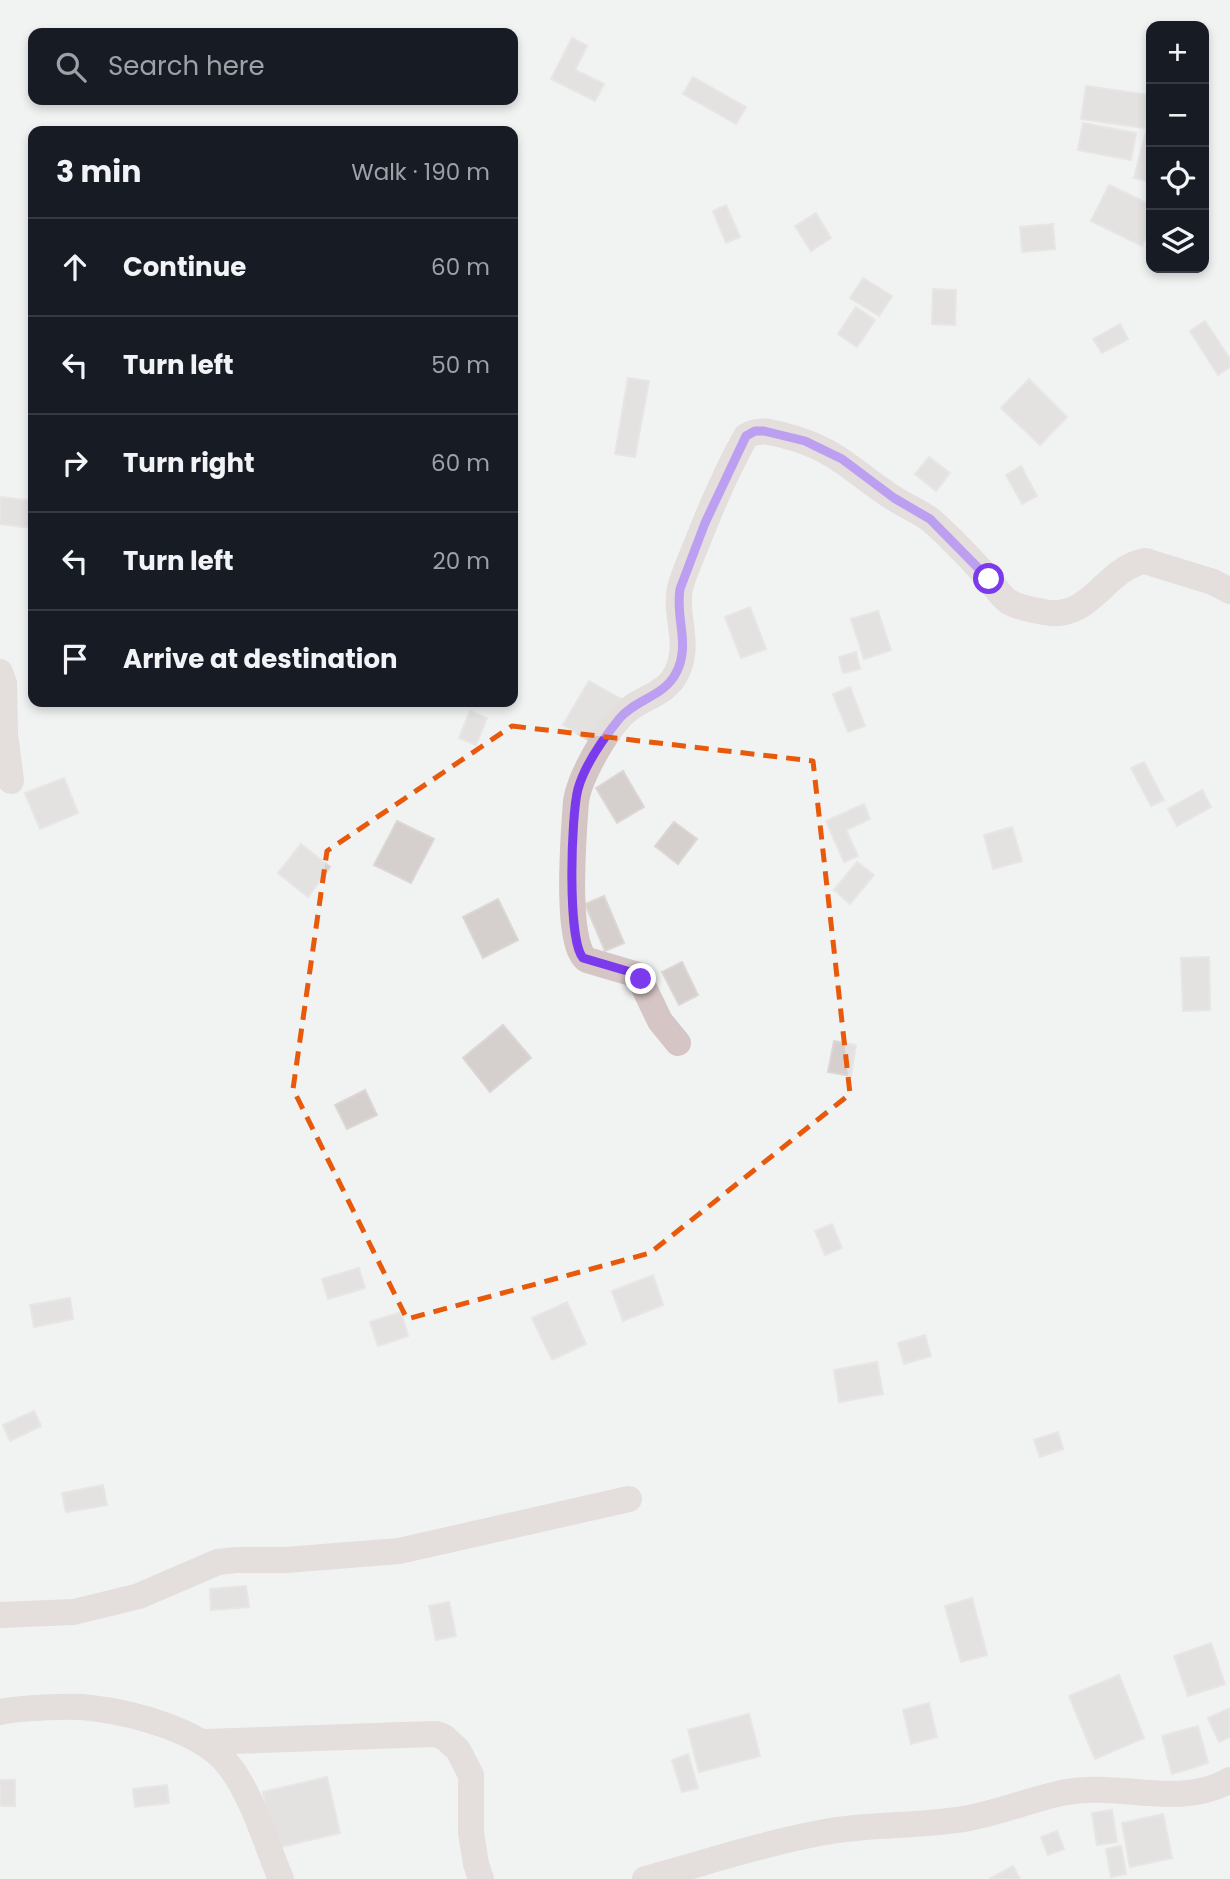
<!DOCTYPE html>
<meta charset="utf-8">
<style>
:root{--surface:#171b24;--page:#242831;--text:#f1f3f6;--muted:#9ea1a6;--line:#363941}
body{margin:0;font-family:Poppins,sans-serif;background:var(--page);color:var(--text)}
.controls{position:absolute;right:21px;top:21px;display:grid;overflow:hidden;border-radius:14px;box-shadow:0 4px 10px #0003}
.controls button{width:63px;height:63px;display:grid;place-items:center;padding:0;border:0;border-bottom:2px solid var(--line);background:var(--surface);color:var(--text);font:35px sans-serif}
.stop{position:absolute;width:21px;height:21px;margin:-16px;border:5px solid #7c3aed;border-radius:50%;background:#fff}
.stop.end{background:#7c3aed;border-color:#fff;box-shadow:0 2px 7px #0008}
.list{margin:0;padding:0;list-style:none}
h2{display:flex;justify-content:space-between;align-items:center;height:91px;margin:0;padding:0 28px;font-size:30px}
h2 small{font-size:23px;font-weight:400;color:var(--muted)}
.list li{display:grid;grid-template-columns:46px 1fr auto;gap:21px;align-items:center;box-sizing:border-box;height:98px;padding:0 28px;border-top:2px solid var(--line)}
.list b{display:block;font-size:26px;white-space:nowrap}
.list em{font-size:23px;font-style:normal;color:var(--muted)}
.icon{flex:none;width:38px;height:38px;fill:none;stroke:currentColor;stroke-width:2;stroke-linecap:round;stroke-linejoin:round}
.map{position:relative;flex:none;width:1230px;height:1879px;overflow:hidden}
.search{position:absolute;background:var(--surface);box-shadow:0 4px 10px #0003;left:28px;top:28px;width:490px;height:77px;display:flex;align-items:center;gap:18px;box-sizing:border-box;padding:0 24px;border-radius:14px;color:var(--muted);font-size:26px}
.panel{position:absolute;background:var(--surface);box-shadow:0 4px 10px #0003;left:28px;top:126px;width:490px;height:581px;border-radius:14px}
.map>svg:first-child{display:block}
.building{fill:#d5cfcd;stroke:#dcd6d4;stroke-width:2}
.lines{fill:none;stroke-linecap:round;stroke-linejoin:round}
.minor{stroke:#d5c5c4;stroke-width:26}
.route{stroke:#7c3aed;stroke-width:9}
.marked{fill:none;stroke:#e8590c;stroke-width:5;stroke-dasharray:14 9;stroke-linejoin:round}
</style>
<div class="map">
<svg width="1230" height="1879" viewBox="0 0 1230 1879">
<rect width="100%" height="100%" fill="#f0f3f2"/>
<!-- building -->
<path class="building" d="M572,38l15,8 -12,24 29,14 -9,17 -44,-22z
M693,77l53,30 -10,17 -53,-30z
M1086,86l64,9 -5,33 -64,-9z
M1083,123l53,10 -5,27 -53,-10z
M1146,131l5,2v49l-17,-4z
M1109,185l42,20v23l-9,18 -51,-25z
M726,205l14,32 -14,6 -13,-32z
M816,213l15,25 -20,13 -16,-25z
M1053,224l2,25 -33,3 -2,-25z
M863,278l29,18 -13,20 -29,-18z
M933,289l23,1 -1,35 -23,-1z
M856,307l19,13 -18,27 -19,-13z
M1205,321l25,38v8l-12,8 -28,-44z
M1120,324l8,15 -26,14 -9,-14z
M628,378l21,3 -14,76 -20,-3z
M1029,379l38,38 -27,28 -39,-37z
M929,457l21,16 -14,18 -21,-17z
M1021,466l16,30 -15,8 -16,-29z
M0,497l33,4v27l-33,-4z
M750,607l16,42 -25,9 -16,-41z
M878,611l13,39 -27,9 -13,-40z
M856,652l4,17 -17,4 -4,-16z
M589,681l32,18 -26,45 -32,-19z
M850,687l15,39 -17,6 -15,-38z
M470,711l17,7 -11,27 -17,-7z
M1144,762l20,38 -13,6 -20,-38z
M623,771l21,36 -27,16 -21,-35z
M64,778l14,35 -38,16 -15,-36z
M1202,790l9,17 -34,19 -9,-17z
M864,804l6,15 -24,11 12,26 -14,6 -18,-41z
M397,821l37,18 -23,44 -37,-18z
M674,822l23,17 -19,25 -23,-18z
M1012,827l10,34 -29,8 -9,-34z
M301,844l29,23 -22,30 -30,-24z
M857,862l17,13 -24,29 -16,-14z
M604,896l20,47 -19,8 -20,-47z
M498,899l20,41 -35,18 -20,-41z
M1209,957l1,53 -27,1 -2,-53z
M682,962l16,33 -19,10 -17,-33z
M503,1025l28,33 -41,34 -27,-34z
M834,1041l22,4 -5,31 -23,-4z
M365,1090l12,25 -30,14 -12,-24z
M832,1224l10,24 -17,7 -10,-24z
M359,1268l6,20 -37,11 -6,-20z
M653,1275l10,30 -40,16 -11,-30z
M70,1298l3,21 -39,8 -4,-22z
M567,1302l19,42 -34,16 -20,-42z
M401,1312l7,24 -30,10 -8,-24z
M925,1335l6,21 -27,8 -6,-21z
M877,1362l6,32 -44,8 -5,-32z
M34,1411l7,15 -31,15 -7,-16z
M1058,1432l5,17 -23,8 -6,-17z
M103,1485l4,20 -41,7 -4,-19z
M246,1586l3,21 -38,3 -1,-21z
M972,1598l15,57 -26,7 -16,-56z
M449,1602l7,34 -20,4 -7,-34z
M1211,1643l14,41 -37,12 -14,-40z
M1119,1675l25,63 -49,21 -26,-63z
M929,1703l8,34 -26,7 -8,-34z
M1230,1708v29l-11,5 -11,-24z
M749,1714l11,42 -61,16 -11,-42z
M1198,1726l10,37 -36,11 -10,-38z
M688,1754l10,34 -16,4 -10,-32z
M327,1777l13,56 -64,15 -13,-56z
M0,1780h15v26h-15z
M167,1785l2,18 -34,4 -2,-18z
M1112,1810l5,32 -20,3 -5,-32z
M1163,1814l9,44 -42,9 -8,-44z
M1057,1831l7,18 -16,6 -7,-18z
M1121,1846l5,28 -15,3 -5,-28z
M1013,1866l7,13h-31z"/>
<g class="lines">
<!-- minor -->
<path class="minor" d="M0,672l4,11 1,51 6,47
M678,1043l-18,-22 -22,-46 -51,-15c-23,-14 -13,-130 -11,-159 4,-25 34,-80 56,-94 16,-11 36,-15 45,-35 14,-30 -3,-56 3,-84 4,-15 11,-30 17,-45 14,-36 30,-73 49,-107 14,-8 25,-4 40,0 51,13 68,37 109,63 12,8 26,13 37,22 20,18 38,37 56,57 6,7 13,19 21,24 11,6 28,9 41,11 42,4 56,-45 95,-52l68,21 17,9
M0,1615l74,-3 65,-16 79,-34 18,-2h50l113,-9 230,-52
M0,1712c19,-4 72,-7 91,-4 43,5 113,23 139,59 23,30 36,77 51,112
M204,1742l199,-7 33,-1 8,3 14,13 13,25v58l5,31 5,15
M645,1879c60,-16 119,-36 180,-47 48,-9 97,-5 144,-14 33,-6 65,-20 98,-26 52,-10 115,17 163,-12"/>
</g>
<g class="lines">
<!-- route -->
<path class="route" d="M641,979l-7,-6 -51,-15c-16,-18 -12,-143 -5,-169 7,-25 25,-50 41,-70 16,-20 45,-22 57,-46 15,-28 -1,-55 4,-84l25,-66 41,-87 9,-5h9l41,10 37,18 52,39 36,21 59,60"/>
</g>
<!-- marked area -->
<path d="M0 0H1230V1879H0ZM512,726l301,35 37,333 -200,159 -243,66 -114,-230 34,-238z" fill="#f0f3f2" fill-opacity=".55" fill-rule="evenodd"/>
<path class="marked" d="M512,726l301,35 37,333 -200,159 -243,66 -114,-230 34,-238z"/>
</svg>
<div class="controls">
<button>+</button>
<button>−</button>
<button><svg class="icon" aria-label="locate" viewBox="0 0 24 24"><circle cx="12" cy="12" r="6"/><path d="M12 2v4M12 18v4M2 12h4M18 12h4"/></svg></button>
<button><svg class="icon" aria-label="layers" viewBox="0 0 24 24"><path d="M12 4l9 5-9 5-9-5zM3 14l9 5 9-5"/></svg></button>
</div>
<div class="stop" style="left:989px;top:579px"></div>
<div class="stop end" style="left:641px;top:979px"></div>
<div class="search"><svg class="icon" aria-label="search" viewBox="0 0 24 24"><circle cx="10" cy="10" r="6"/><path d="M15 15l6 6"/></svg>Search here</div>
<section class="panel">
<h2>3 min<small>Walk · 190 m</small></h2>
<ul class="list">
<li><svg class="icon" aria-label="ahead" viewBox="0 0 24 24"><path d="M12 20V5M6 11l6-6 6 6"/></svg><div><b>Continue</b></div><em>60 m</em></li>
<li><svg class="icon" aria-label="left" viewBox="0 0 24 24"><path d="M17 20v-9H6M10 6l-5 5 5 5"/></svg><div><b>Turn left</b></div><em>50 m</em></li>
<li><svg class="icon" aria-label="right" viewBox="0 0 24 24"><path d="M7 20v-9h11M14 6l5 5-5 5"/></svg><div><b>Turn right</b></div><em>60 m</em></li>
<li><svg class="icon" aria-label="left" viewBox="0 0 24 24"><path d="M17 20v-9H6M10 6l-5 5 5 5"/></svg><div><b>Turn left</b></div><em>20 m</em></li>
<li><svg class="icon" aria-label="arrive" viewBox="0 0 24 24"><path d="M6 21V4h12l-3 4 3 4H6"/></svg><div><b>Arrive at destination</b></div></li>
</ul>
</section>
</div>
